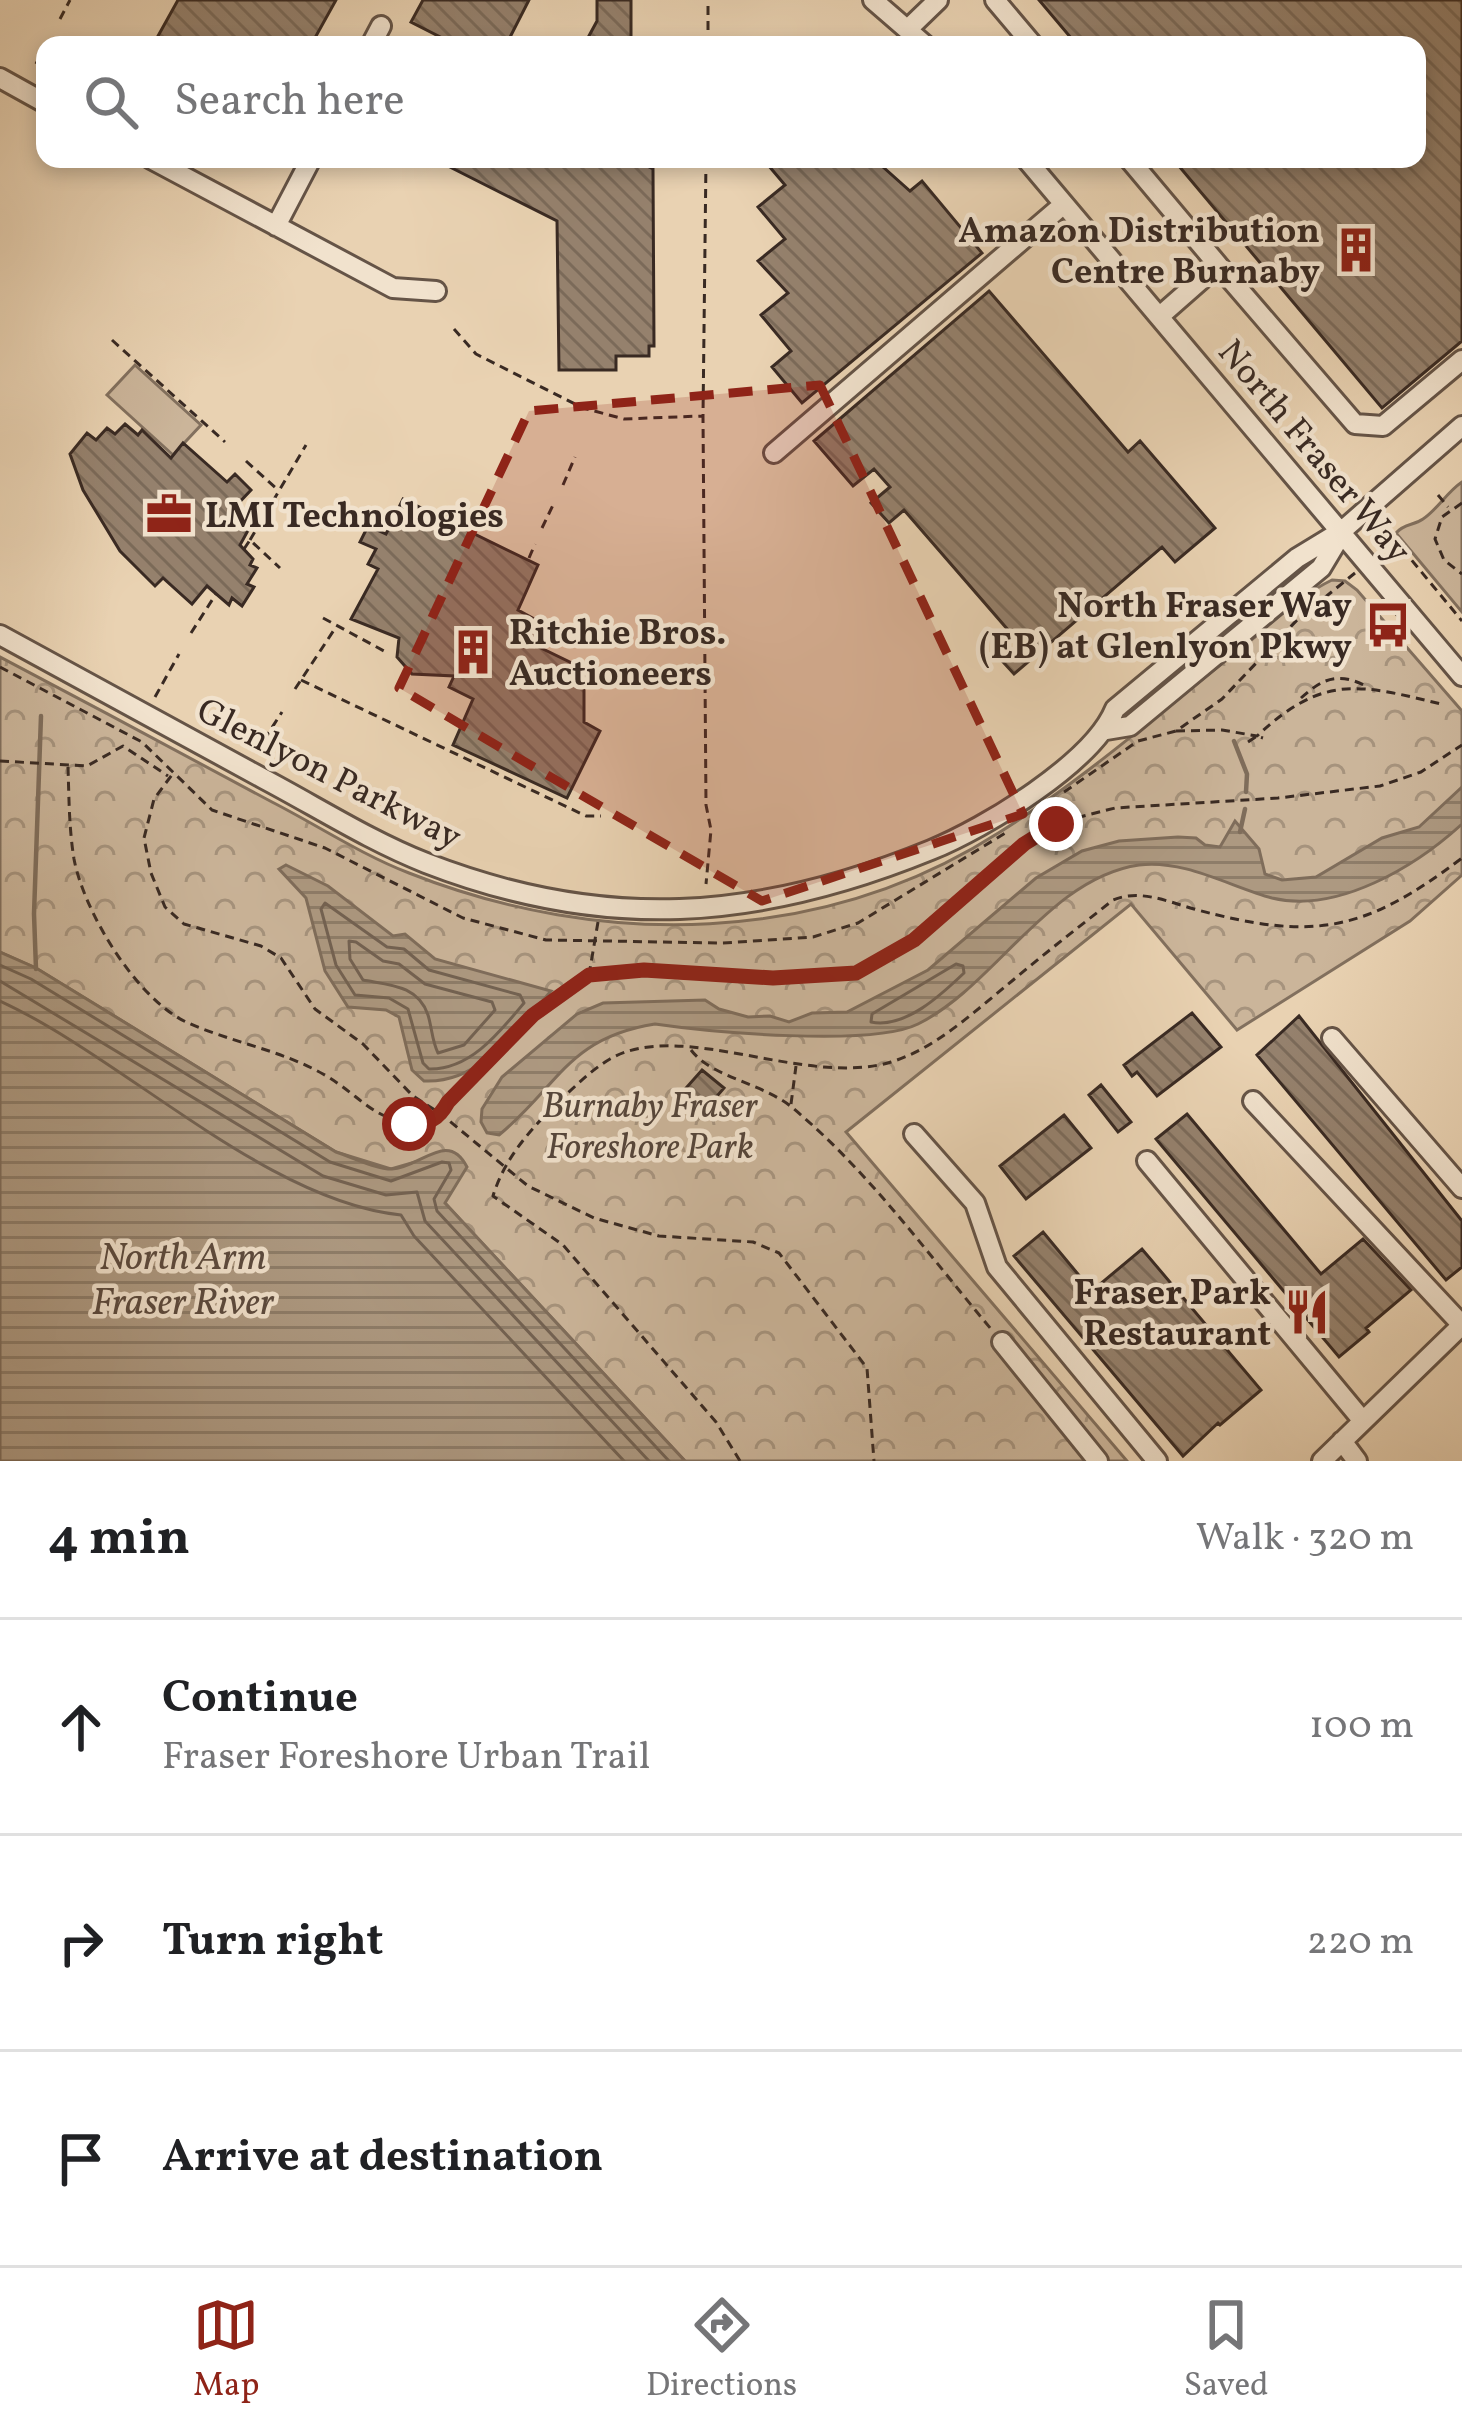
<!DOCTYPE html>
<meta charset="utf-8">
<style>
:root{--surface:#fff;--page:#f2f2f2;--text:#202124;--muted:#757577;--line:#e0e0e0;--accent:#8f2418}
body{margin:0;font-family:Vollkorn,serif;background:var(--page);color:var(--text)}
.stop{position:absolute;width:36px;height:36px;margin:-27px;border:9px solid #8f2418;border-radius:50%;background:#fff}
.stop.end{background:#8f2418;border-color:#fff;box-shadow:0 3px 12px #0008}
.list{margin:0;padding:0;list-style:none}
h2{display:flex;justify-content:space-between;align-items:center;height:156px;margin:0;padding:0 48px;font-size:51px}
h2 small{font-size:39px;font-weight:400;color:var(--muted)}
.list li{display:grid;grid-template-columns:78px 1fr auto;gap:36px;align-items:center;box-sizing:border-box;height:216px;padding:0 48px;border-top:3px solid var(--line)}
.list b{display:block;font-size:45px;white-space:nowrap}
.list p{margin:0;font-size:39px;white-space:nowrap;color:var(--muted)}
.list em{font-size:39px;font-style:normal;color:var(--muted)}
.icon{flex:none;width:66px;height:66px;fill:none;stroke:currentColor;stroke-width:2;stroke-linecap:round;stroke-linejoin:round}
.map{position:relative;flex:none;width:1462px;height:1461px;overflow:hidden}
.search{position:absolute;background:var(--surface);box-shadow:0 6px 18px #0003;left:36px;right:36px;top:36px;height:132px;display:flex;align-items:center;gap:30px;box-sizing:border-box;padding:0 42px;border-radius:24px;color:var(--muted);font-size:45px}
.sheet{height:804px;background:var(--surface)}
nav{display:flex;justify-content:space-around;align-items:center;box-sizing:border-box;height:168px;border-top:3px solid var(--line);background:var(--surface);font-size:33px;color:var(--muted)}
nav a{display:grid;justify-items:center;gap:6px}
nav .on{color:var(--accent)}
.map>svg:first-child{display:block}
.grass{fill:#cbb59a;stroke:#82705e;stroke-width:3}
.forest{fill:url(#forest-crowns);stroke:#82705e;stroke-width:3}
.water{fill:url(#water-rules);stroke:#7f6d5b;stroke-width:3}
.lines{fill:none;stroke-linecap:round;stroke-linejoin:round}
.shore{stroke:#736252;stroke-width:3}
.stream{stroke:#7f6d5b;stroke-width:4.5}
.building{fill:url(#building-back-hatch);stroke:#392a23;stroke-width:3}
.minor-casing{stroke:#655447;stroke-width:24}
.path{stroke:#392a23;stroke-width:3;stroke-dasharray:9 6;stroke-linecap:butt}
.minor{stroke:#f1e2cd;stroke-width:18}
.route{stroke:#8f2418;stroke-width:15}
.marked{fill:#8f2418;fill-opacity:0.2;stroke:#8f2418;stroke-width:9;stroke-dasharray:24 15;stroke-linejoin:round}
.labels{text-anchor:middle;stroke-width:9;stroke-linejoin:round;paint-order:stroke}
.poi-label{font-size:36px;font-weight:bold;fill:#392a23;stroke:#f1e2cd;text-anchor:end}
.street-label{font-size:36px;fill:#392a23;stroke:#f1e2cd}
.park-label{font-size:36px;font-style:italic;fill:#56463b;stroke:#f1e2cd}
.water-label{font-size:39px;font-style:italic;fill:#5c4b3f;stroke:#f1e2cd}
</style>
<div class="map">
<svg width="1462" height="1461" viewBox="0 0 1462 1461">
<defs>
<pattern id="forest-crowns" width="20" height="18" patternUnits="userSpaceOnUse" patternTransform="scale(3)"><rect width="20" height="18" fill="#cbb59a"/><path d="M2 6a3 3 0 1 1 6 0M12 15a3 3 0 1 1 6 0" fill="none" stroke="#a6937d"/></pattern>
<pattern id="water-rules" width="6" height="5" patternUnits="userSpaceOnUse" patternTransform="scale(3)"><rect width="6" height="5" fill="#ad9981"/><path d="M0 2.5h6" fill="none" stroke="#8e7d69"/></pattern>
<pattern id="building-back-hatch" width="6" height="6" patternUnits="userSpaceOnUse" patternTransform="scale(3)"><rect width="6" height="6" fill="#95816d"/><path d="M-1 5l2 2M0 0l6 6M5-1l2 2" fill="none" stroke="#7b6a59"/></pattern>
</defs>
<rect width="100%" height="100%" fill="#e9d2b2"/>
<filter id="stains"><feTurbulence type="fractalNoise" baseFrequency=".00167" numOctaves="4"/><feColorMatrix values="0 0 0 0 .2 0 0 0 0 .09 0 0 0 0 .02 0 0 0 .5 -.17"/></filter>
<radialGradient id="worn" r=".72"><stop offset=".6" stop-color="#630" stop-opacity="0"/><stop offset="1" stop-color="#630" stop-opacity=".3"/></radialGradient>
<!-- grass -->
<path class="grass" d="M135,365l66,60 -28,30 -66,-60z
M1462,482v130l-66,-79c9,-10 17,-7 27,-14 14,-9 24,-27 39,-37z"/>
<!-- forest -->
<path class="forest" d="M1332,580l13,1 12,9 105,121v164l-52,46 -173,109 -106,-126 -285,228 281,329h-442l-240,-258 -30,-41 -24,7 -55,-17 -300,-184 -36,-16v-295c91,48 181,96 272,145 45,23 90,53 137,71 192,76 413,73 591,-41 84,-53 160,-120 238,-181 29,-23 60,-55 94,-71z"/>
<!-- water -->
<path class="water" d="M1462,787v37c-46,42 -124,90 -190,74 -41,-11 -88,-39 -133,-33 -90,13 -144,121 -221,159 -46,23 -208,8 -263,0 -88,14 -96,62 -156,111l-12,-2 -6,-11 1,-13 20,-32 75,-63 26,-11 102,-3 14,9 29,8 22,-1 19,6 23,-9 35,-1 81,-42 108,-92 46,-27 37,-10 59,-4 18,1 9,7 15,2 15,-26 24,28 6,25 17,6 34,-3 66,-39 37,-11z
M286,865l42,21 65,50 12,-2 30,25 116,32c-34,39 -71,93 -127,90l-12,-11 -13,-53 -13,-7 -38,-3 -23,-36 -19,-73 -27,-29z
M0,952l36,16 300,184c16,5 39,17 56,17 28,-1 56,-40 75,-2l-22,36 240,258h-685z"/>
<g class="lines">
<!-- shore -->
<path class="shore" d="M325,903l62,44 17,2 25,21 91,25 4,8c-25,30 -54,67 -95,66l-6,-6 -15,-54 -19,-11 -34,-3 -19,-30 -15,-56z
M349,941l7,1 27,19 16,3 26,20 67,18 3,8 -31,35 -26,8c-6,-12 -6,-25 -10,-38 -10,-30 -39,-30 -65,-35l-13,-21z
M956,964l7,2 1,7c-23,22 -59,56 -93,49l1,-8z
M0,965l31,14 299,183 61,19 51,-19 7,1 2,7 -17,29 3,12 232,250
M0,981l323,195 63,19 31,-3 8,29 224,240
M0,1001c124,57 266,200 401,214l13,21 210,225"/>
<!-- stream -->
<path class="stream" d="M1234,741l13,33 -1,18
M1240,832l5,-23
M36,969l-2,-55 7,-198"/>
</g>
<!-- building -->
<path class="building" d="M178,0h158l-25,45h-158z
M423,0h106l-23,45h-50l-45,-23z
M597,0h34v45h-47l13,-24z
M1039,0h423v341l-80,67 -209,-249h244v-114h-340z
M434,159h199l20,10 1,177h-5v10h-33v14h-57l-2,-149z
M763,159h111l36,32 12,-10 60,72 -180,150 -30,-36 19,-16 -30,-36 27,-22 -30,-32 27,-22 -27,-32 27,-22z
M989,291l139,161 12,-11 75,87 -40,34 -13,-15 -148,127 -11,-12 19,-16 -118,-136 -15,13 -18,-20 19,-16 -16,-18 -21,17 -39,-45z
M125,424l13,11 4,-5 29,28 12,-15 44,39 8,-8 16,16 -17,18 17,17 -11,20 13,14 -3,6 7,3 -10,16 7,3 -12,19 -10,-8 -3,7 -22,-19 -15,18 -29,-26 -8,8 -35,-35 -37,-61 -13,-36 17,-21 9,7 11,-12 8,6z
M403,499l135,66 -20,45 29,16 -8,21 45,22v53l16,9 -33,67 -114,-53 20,-46 -24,-12 5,-11 -42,-2 -15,-17 2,-19 -48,-19 27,-50 -10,-5 8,-15 -16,-7 8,-16 18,8z
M1192,1013l29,34 -64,49 -20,-24 -5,4 -8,-11z
M1299,1016l163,205v46l-16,13 -189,-225z
M702,1070l22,18 -24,28 -22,-19z
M1101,1085l30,37 -13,10 -29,-37z
M1187,1114l134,160 42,-35 48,51 -45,38 3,4 -30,25 -183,-218z
M1064,1115l27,33 -65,51 -26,-33z
M1043,1232l49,59 50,-42 119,141 -41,35 -2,-2 -35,33 -169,-200z"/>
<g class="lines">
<!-- minor casing -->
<g class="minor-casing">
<path id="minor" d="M873,0l52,45
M995,0l38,45
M908,29l30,-29
M371,45l10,-19
M0,78l45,25
M151,159l242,129 43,3
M1026,159l436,517
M1129,159l89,106 -58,51
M276,226l35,-67
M1218,265l137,159 28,2 79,-66
M774,453l290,-249
M0,635c88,48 176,96 264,144 53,28 106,62 162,84 178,69 331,58 505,-13 54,-22 162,-87 184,-141l182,-151 46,-28 119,-104
M1106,730l24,-4 191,-158 21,-35
M1332,1038l130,150
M1253,1101l209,224
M914,1134l61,69 22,64 160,194
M1147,1161l216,260
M1002,1342l96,119
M1342,1441l15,20
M1322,1461l140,-136"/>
</g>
<!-- path -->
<path class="path" d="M60,19l10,-19
M708,45v-45
M36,64l9,-18
M706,159l-3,257 3,389 5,25 -5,54
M454,329l22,25 107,54 41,11 78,-3
M112,340l113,102
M246,461l33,30
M563,485l12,-28
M1438,495l10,12
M1462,503l-20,14 -7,22 9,21 18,14
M542,528l12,-25
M250,540l56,-95
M244,549l6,-9 30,28
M1380,551l15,-11 67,81
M529,558l6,-14
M323,618l61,33
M1382,629l6,-4
M191,633l25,-39
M0,667l142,75 70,68 113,38 138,70 83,22 177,3 90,-6 45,-14 149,-91
M301,680l285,136h15
M295,689l41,-62
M155,697l24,-43
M1301,698c22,-20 37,-26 65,-12
M1176,731l46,-1 35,6c68,-64 105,-51 188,-31
M264,740l18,-28
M1248,742l9,-6 6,2
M0,761l87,5 36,-20 45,30
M68,767c1,30 1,62 6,92 10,53 62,139 112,163 44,20 95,28 137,52 42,24 50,50 105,50l13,-10 -28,-18 -50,-52 -48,-35 -34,-51 -20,-12 -77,-22 -19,-17 -14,-34 -7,-35 10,-39 20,-27
M1064,792l74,-51 38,-10 46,-32 75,-79 58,-47
M598,922l-9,53 -55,40 -86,87 -7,12 87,72 66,32 65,18 94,6 26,11 88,115 7,93
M589,975l55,-5 129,8 82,-5 59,-33 110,-96 32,-21 59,-15 163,-10 102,-12 41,-14 41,-27
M691,1050c21,28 73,33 103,59 75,63 134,145 197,220
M791,1104l5,-38
M740,1461l-24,-39 -153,-177 -70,-49c12,-39 38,-67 67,-96 16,-14 31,-30 50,-41 71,-41 195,29 281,3 46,-14 85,-52 121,-81 33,-28 67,-54 101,-81 27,-11 53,1 81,9 119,32 169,24 268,-51"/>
<!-- minor -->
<use href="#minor" class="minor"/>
</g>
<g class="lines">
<!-- route -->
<path class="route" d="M409,1124c20,0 29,-4 39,-22l85,-87 56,-40 55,-5 129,8 83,-5 58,-33 110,-96 32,-20"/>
</g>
<!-- marked area -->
<path class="marked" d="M820,385l203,429 -261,87 -363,-213 130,-277z"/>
<!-- icons -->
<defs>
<g id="building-bare" transform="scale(3.6)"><path d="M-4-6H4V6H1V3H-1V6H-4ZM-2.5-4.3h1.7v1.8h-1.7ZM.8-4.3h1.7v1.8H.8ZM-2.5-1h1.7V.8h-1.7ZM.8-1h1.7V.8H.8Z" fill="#8f2418" stroke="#f1e2cd" stroke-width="2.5" paint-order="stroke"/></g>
<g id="office-bare" transform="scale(3.6)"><path d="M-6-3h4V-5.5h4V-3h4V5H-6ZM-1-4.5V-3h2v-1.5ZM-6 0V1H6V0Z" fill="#8f2418" stroke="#f1e2cd" stroke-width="2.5" paint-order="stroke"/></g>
<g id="bus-bare" transform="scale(3.6)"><path d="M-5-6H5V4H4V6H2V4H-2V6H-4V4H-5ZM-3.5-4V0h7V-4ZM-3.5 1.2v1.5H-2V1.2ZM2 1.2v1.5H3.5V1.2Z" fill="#8f2418" stroke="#f1e2cd" stroke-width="2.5" paint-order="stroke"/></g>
<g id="restaurant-bare" transform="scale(3.6)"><path d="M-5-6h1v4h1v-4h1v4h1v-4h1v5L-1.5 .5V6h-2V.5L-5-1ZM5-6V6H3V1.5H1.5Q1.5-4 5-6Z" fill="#8f2418" stroke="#f1e2cd" stroke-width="2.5" paint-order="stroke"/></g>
</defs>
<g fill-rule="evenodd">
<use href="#building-bare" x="1356" y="250"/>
<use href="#office-bare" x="169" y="514"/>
<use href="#bus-bare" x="1388" y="625"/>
<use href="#building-bare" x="473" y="652"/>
<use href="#restaurant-bare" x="1307" y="1312"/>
</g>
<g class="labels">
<!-- poi labels -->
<g class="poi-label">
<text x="1320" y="242">Amazon Distribution<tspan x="1320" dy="41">Centre Burnaby</tspan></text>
<text x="205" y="527" text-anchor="start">LMI Technologies</text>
<text x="1352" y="617">North Fraser Way<tspan x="1352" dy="41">(EB) at Glenlyon Pkwy</tspan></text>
<text x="509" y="644" text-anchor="start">Ritchie Bros.<tspan x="509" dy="41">Auctioneers</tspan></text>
<text x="1271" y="1304">Fraser Park<tspan x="1271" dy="41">Restaurant</tspan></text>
</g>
<!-- street labels -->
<g class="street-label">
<text transform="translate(1316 450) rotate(50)" y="13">North Fraser Way</text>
<text transform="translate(330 772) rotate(27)" y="13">Glenlyon Parkway</text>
</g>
<!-- park labels -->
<g class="park-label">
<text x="650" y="1117">Burnaby Fraser<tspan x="650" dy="41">Foreshore Park</tspan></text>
</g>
<!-- water labels -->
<g class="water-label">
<text x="183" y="1269">North Arm<tspan x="183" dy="45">Fraser River</tspan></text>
</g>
</g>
<rect width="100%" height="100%" filter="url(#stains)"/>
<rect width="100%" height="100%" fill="url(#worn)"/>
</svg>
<div class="stop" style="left:409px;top:1124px"></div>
<div class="stop end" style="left:1056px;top:824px"></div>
<div class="search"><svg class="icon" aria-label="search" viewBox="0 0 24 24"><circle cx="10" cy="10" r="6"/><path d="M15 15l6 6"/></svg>Search here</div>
</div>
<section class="sheet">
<h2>4 min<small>Walk · 320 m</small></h2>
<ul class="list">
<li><svg class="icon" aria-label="ahead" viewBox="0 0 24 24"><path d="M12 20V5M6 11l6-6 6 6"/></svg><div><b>Continue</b><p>Fraser Foreshore Urban Trail</p></div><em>100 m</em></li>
<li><svg class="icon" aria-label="right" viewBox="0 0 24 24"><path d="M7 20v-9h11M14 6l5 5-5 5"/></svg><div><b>Turn right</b></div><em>220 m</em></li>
<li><svg class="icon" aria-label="arrive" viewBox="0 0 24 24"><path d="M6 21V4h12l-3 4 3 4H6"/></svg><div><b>Arrive at destination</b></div></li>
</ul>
</section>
<nav>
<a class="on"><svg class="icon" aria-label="map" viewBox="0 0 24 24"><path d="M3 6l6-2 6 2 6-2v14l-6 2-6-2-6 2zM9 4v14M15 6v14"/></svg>Map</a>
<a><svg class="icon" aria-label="directions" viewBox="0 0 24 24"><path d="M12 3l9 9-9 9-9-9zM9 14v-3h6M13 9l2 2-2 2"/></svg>Directions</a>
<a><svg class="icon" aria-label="saved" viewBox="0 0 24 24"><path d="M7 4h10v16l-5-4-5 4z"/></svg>Saved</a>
</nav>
